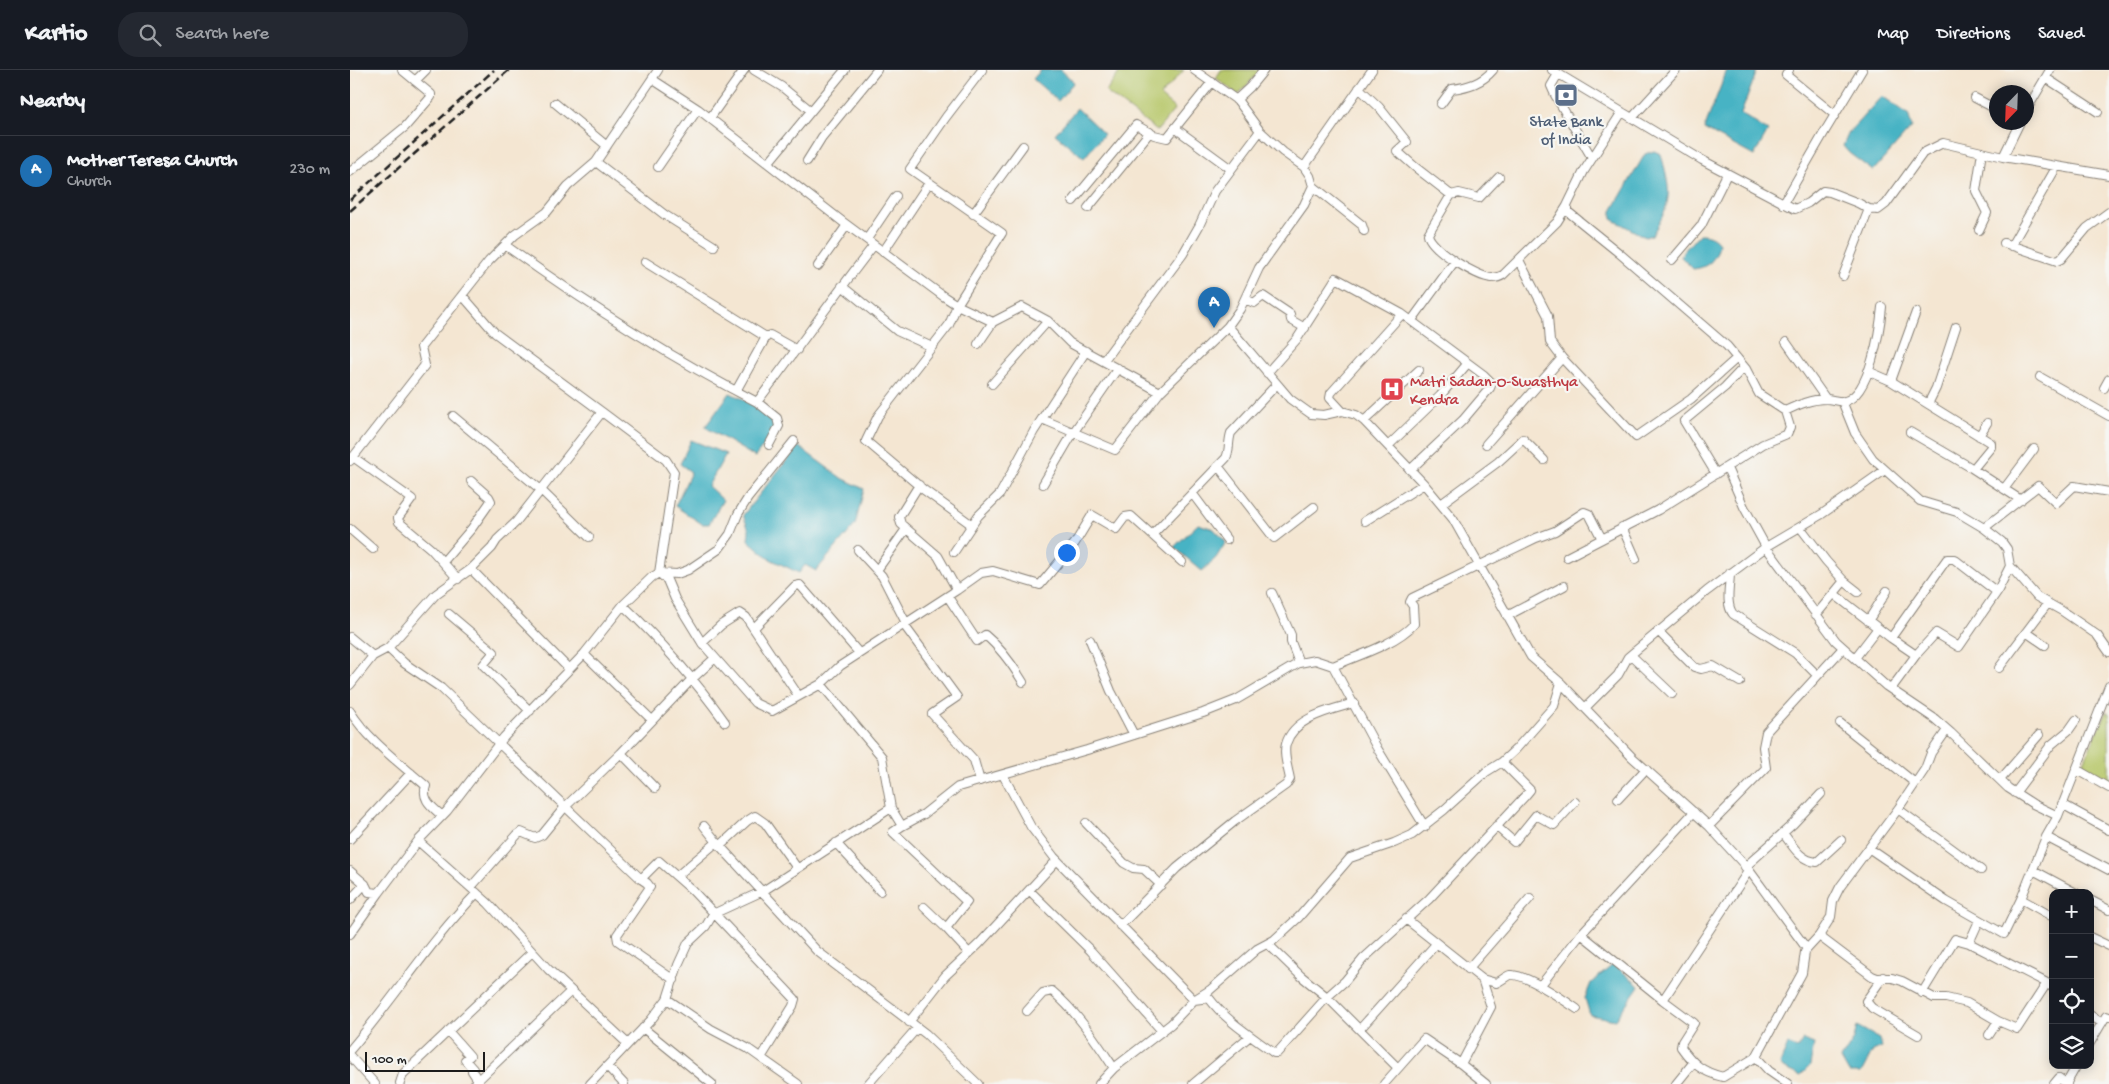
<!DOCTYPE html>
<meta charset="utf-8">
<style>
:root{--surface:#171b24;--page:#242831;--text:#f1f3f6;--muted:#9ea1a6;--line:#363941;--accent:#1f6fb2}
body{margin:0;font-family:"Gochi Hand",sans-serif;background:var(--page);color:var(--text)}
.controls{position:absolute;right:15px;bottom:15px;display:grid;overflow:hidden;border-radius:10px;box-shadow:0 2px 12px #0003}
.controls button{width:45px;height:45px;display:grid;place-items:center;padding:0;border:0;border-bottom:1px solid var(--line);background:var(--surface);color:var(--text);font:25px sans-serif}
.compass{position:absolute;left:1639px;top:15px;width:45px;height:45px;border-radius:50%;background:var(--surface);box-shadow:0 2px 12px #0003;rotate:203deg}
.scale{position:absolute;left:15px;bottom:12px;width:120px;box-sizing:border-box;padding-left:5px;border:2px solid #1c1c1c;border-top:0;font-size:14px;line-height:18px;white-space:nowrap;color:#1c1c1c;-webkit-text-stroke:4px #f6f6f2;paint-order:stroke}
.you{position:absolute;left:716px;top:482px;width:18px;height:18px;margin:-12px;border:4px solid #fff;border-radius:50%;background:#1a73e8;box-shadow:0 0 0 8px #1a73e833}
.badge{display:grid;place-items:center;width:32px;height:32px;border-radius:50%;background:var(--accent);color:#fff;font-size:16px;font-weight:700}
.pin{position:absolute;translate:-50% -41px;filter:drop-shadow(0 1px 2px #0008)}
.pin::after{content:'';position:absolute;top:26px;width:18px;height:15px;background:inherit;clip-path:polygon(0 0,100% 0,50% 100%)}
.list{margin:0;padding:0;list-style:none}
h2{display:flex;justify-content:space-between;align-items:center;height:65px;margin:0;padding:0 20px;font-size:21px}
h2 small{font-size:16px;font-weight:400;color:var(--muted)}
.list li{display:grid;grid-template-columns:32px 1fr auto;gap:15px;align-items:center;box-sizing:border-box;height:70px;padding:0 20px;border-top:1px solid var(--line)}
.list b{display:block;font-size:19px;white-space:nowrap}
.list p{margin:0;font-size:16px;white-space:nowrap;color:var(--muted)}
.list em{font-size:16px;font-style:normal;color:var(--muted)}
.icon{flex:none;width:28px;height:28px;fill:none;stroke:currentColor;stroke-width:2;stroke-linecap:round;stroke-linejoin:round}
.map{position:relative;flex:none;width:1759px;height:1014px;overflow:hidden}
header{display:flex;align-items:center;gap:30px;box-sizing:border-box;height:70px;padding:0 25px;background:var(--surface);border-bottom:1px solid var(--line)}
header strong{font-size:24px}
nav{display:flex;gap:28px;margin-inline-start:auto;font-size:18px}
.search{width:350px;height:45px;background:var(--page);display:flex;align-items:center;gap:12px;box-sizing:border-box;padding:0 18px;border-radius:20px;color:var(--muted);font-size:19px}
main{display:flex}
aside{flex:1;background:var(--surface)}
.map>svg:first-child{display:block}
.green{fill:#b7c76a;stroke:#6a7243}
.water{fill:#47b3c4;stroke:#326870}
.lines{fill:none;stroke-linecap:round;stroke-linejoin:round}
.minor-casing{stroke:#888177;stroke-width:10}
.minor{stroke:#fff;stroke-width:8}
.rail{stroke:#1c1c1c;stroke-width:2.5;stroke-dasharray:8 4;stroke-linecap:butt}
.labels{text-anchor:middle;stroke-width:4.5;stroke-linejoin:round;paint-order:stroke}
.service-label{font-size:16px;fill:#4e5e75;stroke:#f6f6f2}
.health-label{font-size:16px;fill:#be3a42;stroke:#f6f6f2;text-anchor:start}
</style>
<header>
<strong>Kartio</strong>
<div class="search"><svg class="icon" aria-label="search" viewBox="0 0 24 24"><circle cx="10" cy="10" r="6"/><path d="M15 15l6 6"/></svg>Search here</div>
<nav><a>Map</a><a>Directions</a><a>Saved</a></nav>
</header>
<main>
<aside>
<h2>Nearby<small></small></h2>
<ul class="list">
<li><span class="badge">A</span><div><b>Mother Teresa Church</b><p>Church</p></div><em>230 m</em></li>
</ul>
</aside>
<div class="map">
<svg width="1759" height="1014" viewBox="0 0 1759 1014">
<rect width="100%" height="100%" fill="#f6f6f2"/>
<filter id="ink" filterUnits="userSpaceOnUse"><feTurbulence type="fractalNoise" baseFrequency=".02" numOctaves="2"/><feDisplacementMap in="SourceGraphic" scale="10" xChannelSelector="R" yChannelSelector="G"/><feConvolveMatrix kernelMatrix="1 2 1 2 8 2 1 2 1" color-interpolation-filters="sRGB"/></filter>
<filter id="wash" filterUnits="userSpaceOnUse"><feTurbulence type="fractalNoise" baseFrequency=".0096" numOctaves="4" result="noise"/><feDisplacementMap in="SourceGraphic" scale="20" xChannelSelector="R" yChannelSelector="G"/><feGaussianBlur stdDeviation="1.12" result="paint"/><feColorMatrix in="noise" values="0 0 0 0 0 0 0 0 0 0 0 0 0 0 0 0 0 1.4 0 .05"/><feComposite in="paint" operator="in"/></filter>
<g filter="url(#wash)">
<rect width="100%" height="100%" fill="#f4e6d2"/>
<!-- green -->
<path class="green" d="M771,0h63l-24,26 15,13 -18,22 -51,-39z
M871,0h40l-23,25 -22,-17z
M1756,642l3,2v70l-28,-16z"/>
<!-- water -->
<path class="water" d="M691,0h20l13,12 -16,19 -25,-22z
M1377,0l30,1 -16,43 27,17 -14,25 -50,-27z
M1532,26l26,18 4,13 -39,44 -24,-18 -6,-7 6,-14z
M727,38l27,26 -20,24 -29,-24z
M1304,81l7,3c10,38 12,47 -9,81l-7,2 -33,-18v-8l33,-57z
M1349,164c9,0 15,2 20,9 -2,16 -11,25 -26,26l-12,-12 3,-6z
M380,323l22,10 26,24 -23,30 -50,-30z
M341,370l35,14 -18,32 15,14 -14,24h-7l-27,-18 16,-34 -11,-8z
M448,376l42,31 24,12 -9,36 -39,46 -11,-6 -6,8 -29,-14 -22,-19 1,-10 -6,-15z
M848,454l16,5 12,13 -10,16 -14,13 -28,-24z
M1264,894l25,22 -24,34 -25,-5 -5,-17 6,-15z
M1507,956l23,13 2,8 -9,4 -12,22h-12l-8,-14 13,-20z
M1453,970l11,4 -4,22 -10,10 -17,-8 -3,-4 8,-20 9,5z"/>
</g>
<g filter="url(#ink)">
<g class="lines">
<!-- minor casing -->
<g class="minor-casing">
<path id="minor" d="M404,0l28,17 28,23
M844,0l44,31 22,30 23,21 21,15
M1202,0l150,90 93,49 13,-6 15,-12 7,1 28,11 11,6 9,1 8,-6 37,-51 20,-10 60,14 106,18
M1439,0l-3,5 49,40
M1208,4l-7,12 4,9 37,63
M1696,8l52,34
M302,9l46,30 145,113 100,74 14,9 36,17 29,-15 26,14 22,22 90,49 68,-66 12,-17 19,-41 45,-63 9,-19 -3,-10 -6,-9 68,-97
M65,11l11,-11
M1009,18l20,19 28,35 -10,9 18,16 36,28
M1625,28l21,11
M886,30l14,-13 14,-17
M205,33l52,43
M1091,34l11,-15c16,-2 30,-6 41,-19
M1676,41l24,-41
M360,48l34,-48
M1282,48l44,-48
M825,58l56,41
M1653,87l17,-35
M457,91l15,-24 55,-67
M246,92l69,53 49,31
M418,93l77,-93
M308,97l40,-58
M0,102l55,-45 26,-30v-3l-29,-24
M1149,107l-20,21 -20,-5 -8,2 -23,39c2,15 49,43 64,44 4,0 8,-1 11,-3l54,-53 10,-16
M963,116l49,39 2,6
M723,131l63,-76 18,10 13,3 45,-56
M1433,134l42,-73 37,-61
M738,138l62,-76
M623,144l50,-68
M1629,160l8,-17 -11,-22 6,-39
M517,169l29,-43
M1654,173l53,18 4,-2 26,-31 22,-16
M155,175c80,58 164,112 252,157 40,-52 77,-106 117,-157
M1661,176l46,-80
M533,182l46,-69
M1169,190l29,56 2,26 12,16 74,79 55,-38 46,-41
M1322,190l29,-34 26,-52
M295,192l121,75 -30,54
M468,196l29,-41
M1493,206l26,-67
M492,216l55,45 35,16
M112,225l33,38 107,79 -61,78 48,47
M895,229l9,4 9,-7 27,18 1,6 14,8
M1062,250l43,-59
M878,256l62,73 21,15 13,1 18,-4 14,4 8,6 60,63 29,35 78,138 30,26 71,74 77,69 40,44 58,79 -2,3 -3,21 -46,84 13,14 19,13
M416,267l4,-2 27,15
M1436,272l40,57
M628,274l15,-22
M754,290l79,-106 16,-28 16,-35 45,-60
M1518,301l23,10 100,62v4l-18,22
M917,303l30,-34 39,-61 66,36 82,61 8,8 -2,5 -27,32 -53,50
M1690,307l69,39
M1541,311l25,-69
M642,314l56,-63
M1754,318l5,-9
M1492,331l13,32 18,26 47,42 37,11 27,16 18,14 5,7 3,17 27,31 25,14 35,24 12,17
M407,332l20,16 2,8 -10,19
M1578,334l8,-16 20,-61
M992,341l-12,-13 1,-5 71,-79
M1435,341c13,-6 26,-12 41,-12 6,0 12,3 19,2 25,-6 35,-72 37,-94
M252,342l64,48 8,12 -15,101 18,1 11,-4 31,-21 11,-15 8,-20 10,-16 46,-57
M692,349l73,31 45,-58
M1014,351l55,-51
M1560,362l60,35 51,33
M1629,366l8,-13
M1136,374l76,-86
M1038,376l52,-50 28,-33
M3,387l59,42 -14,19 1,4 32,27 27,30
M0,391l75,-96 -4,-18 68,-86 26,-26 32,-23 21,-26 28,-24 62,-92
M868,396l56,72 40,-31
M1377,398l17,39 22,40 70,94 50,45 49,33 16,14 57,55 25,16 25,12
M1366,404l-32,-53 41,-34 19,-20
M693,414l30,-51 45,-65
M569,415l-20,32 2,7 37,32 19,34 24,-17 12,-2 47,14 35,-42 17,-28 24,14 9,-12 6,-1 51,46
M1654,419l30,-40
M842,423l35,47
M1091,434l57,-42 25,-23 21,21
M1015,451l59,-37
M622,455l-48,-35 -58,-49 12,-25 71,-91 8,-20 45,-72 -92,-64 36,-52 36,-47
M1272,457l14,32
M1450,457l26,34 18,20 -28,34
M1634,458l54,-42 18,17 18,-17 35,6
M0,459l23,20
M802,465l74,-77c4,-8 2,-16 5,-25l46,-49
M508,480l24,26 24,47
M604,482l24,-36 22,-22 34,-63 52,-80
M1217,487l91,-47 105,-66 24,-10 3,-7 -5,-16 -26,-17 -13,-25 -19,-23 -108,-93 -52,-42v-5l17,-35 38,-59
M93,492l29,-34 19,-27 -2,-4 -18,-16
M121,499l98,100
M527,500l29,-41
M1380,503c0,12 -5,31 3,41l62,39 22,22
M1494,511l14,11
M922,523l19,42v7l8,21
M1484,524l57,44 56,-79h7l43,33
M598,527l29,44 8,-6c16,13 27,29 38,47
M273,535c38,36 72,75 102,117
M99,544l45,38 -11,13 47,46
M1157,546l57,-30
M1518,551l19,-30
M554,555l53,72 -25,17 42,46 6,21
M404,558l41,-42 5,-1 59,68
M1308,561l36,36 7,2 12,-3 27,16
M1676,562l19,13
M0,567l23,19 15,-8 16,15 37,25 200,191 18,-18 33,29 103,109 -2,7 -32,52
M1541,568l25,17
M740,570l21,51 23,44
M352,573l19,-18 19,-12 6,4 52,78
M38,578l48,-54 35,-25 21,-21 5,-8 19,-18 25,-32 -88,-74
M234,584l68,66
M1281,585l41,39
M1505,588l23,-30
M983,596l44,82 48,79
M1649,598l49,-65
M471,614l19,-18 117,-76
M0,615l23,-29
M1541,619l25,-34 20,-22 23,14 38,-55 13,-26
M1235,638l33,-33 10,-18 79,-66 59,-44 56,-33 63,-44
M0,641c17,28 51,53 76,75 -5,14 7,21 16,30
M1490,653l75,60
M271,683l71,-74 23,-21
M1726,699l33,19
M653,705l28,52 23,30 140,143 15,-2c17,23 42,38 65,55h3l50,-56 18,-16 18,-22 66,-60 96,-103 5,-6 -28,-28 14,-13 38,-43 7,-23
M1650,710l39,-45
M1665,723l36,-48 18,-15 7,-10
M1268,729l28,-30
M1712,734l47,26
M1548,739l83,61
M736,753l38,40 9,5 11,1 17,16
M354,756l16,20 27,-25 8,-5 10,7 32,45
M552,756l-9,6 74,70 -21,26 22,24
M1146,756l18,16 22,-27 18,10 21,-23
M1359,756l57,-58 -3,-21 3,-15 77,-84
M1433,763c10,13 17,28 34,29l24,-22
M1696,767l63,33
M0,769l61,-66
M68,771l29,-30 57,-74 80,-83 39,-49 29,-28 7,-4 8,7 8,19 27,44 53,60 17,8 49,-27 61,73 9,51 11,18 22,-12 34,-27 129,-37 116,-37 33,-13 63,-37 16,-3 18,6c24,-10 63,-22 81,-42l-1,-18 -3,-4 2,-4 124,-60 19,-7 29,-19 5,2 13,25
M486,773l44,48
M370,776l97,105 109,83 52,50
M1520,779l76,52 58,33 17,-35 25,-62 12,-21 51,-130
M1395,797l48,-43 28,-30
M1399,800l-86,130 31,23 -12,19 -1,5c12,17 21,25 42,30l33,-20
M1683,800l43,23
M0,801l15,13 4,8 10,1 39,-52 70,62 60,66 80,75 23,-24 16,-21 11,-34 10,-22 18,-17 7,-12 50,-23 128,-83
M327,806l40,-34
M291,809l6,4 3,4 -33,48 1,6 56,39
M121,817l46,-52 4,-3 14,6 7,-3 22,-27 57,-55 34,35
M679,820l62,61 71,80
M1671,829l32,18
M0,830l15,-16
M1740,830l19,10
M574,837l22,21
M1056,849l76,60 9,28 -30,57 25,20
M1629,851l-10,22 78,40
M770,856l57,-58 58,-47 51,-36 4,-6c-2,-11 -7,-24 -4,-35 8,-27 45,-34 68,-41
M0,864l29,-41
M1231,864l82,66
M1469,866l53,40 5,2h15l10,3 32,17h12l21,5 31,18
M1740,867l19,9
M919,875l32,31 26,21 71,71
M1457,879l12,-13 12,-19 2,-16 7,-14 58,-78 27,-40 6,-16 16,-23
M1118,899l62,-71
M1533,907l-17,24 6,7 46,27
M1132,909l14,4c5,-2 10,-7 14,-8 15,-2 54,25 67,34
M1190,916l41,-52 113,-122
M1572,923l33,-54 14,4
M317,929l44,30 36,19 51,36
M677,941l16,-18 9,-2c26,22 43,49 62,77
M1740,945l12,8
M559,952l36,-46 34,-32 78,-84
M293,958l69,56
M1010,959l76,-85
M98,961l22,25 -5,4 8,9 -1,2 6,9
M1639,965l9,-14 19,8 30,-46 6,5
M1740,973l16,-27 3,1
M0,980c44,-51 80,-109 127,-157
M0,986l25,28
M257,996l17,18
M50,1013l3,-9 129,-122
M124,1014l97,-93
M240,1014l38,-40
M518,1014l49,-56
M749,1014l15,-16 57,-44 23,-24 16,-10 47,-41 17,-9 25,-23 51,-59 44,-15 18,-8 32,-25 42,-38 16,-10
M843,1014l57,-48
M1034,1014l40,-45 37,25
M1326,1014l17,-21
M1704,1014l5,-6 8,6
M1716,1014l11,-19"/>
</g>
<!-- minor -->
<use href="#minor" class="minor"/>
<!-- rail -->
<path class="rail" d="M0,130l144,-130
M0,141l159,-141"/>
</g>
</g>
<!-- icons -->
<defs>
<g id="bank-square" transform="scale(1.25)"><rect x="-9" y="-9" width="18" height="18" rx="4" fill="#5c6f8a" stroke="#f6f6f2"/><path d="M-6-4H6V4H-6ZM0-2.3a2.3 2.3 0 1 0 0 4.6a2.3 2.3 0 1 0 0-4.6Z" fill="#fff"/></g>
<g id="hospital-square" transform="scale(1.25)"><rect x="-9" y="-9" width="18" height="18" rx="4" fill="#e0444e" stroke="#f6f6f2"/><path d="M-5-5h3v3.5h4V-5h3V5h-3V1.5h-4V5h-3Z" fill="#fff"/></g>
</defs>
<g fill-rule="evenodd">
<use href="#bank-square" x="1216" y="25"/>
<use href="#hospital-square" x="1042" y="319"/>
</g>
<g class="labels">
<!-- service labels -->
<g class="service-label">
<text x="1216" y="56">State Bank<tspan x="1216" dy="18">of India</tspan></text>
</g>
<!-- health labels -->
<g class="health-label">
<text x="1060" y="316">Matri Sadan-O-Swasthya<tspan x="1060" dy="18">Kendra</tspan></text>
</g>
</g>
</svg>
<div class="controls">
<button>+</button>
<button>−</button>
<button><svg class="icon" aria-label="locate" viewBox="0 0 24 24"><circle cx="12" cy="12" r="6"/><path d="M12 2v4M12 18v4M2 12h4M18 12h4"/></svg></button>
<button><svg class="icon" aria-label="layers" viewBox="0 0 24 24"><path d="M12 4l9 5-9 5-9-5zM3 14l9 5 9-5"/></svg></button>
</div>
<svg class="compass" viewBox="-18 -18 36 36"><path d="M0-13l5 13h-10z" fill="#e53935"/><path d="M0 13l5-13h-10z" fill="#9ea1a6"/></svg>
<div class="scale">100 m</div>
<div class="you"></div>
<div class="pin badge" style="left:864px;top:258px">A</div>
</div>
</main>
